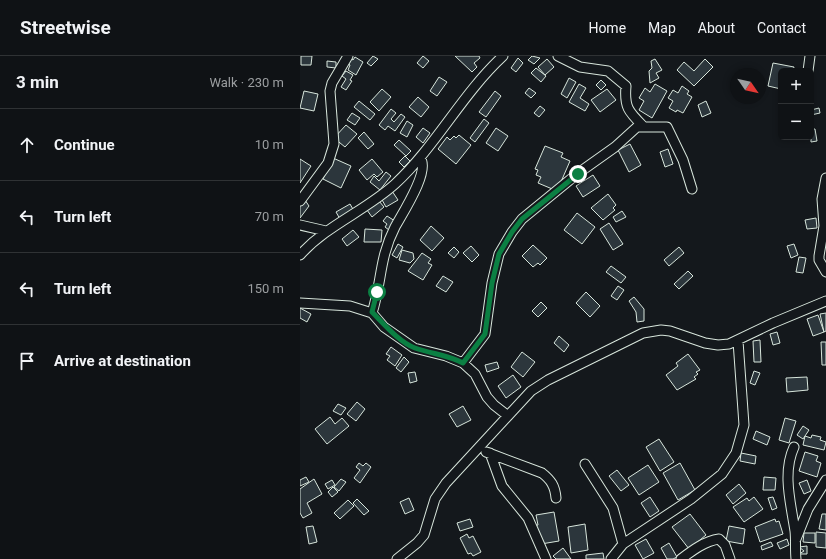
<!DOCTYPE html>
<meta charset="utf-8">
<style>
:root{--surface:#0f1215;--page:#181b1e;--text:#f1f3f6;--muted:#9b9ea0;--line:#2f3234}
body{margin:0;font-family:Roboto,sans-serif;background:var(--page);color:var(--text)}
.controls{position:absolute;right:12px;top:12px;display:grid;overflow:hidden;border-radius:6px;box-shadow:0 2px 6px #0003}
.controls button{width:36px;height:36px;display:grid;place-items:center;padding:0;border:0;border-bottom:1px solid var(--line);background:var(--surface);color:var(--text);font:20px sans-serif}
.compass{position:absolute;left:430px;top:12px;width:36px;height:36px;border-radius:50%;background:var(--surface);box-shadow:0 2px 6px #0003;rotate:124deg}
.stop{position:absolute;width:12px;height:12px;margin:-9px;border:3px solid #0b8043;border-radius:50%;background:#fff}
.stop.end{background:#0b8043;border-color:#fff;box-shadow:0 1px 4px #0008}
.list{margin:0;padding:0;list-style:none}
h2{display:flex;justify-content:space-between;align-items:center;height:52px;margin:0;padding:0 16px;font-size:17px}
h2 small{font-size:13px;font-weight:400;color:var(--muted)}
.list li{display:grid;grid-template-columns:26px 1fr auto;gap:12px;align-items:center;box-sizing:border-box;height:72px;padding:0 16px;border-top:1px solid var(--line)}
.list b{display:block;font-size:15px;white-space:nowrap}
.list em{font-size:13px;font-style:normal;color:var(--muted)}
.icon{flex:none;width:22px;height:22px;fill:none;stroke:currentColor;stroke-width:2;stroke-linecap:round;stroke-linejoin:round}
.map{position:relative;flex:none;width:526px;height:503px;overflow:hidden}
header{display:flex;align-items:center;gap:24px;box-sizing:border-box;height:56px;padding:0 20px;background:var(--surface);border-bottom:1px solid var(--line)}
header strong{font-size:19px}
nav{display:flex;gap:22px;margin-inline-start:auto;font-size:14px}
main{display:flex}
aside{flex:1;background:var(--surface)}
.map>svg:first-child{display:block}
.building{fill:#2c363c;stroke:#d8e6dc}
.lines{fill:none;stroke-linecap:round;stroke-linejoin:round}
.minor-casing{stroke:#d8e6dc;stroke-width:11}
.minor{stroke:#14181c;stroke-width:9}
.route{stroke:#0b8043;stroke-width:5}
</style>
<header>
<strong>Streetwise</strong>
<nav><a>Home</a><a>Map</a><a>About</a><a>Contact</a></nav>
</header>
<main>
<aside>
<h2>3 min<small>Walk · 230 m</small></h2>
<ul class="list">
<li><svg class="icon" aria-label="ahead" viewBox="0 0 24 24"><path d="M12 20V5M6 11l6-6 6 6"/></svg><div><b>Continue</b></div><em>10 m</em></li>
<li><svg class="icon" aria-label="left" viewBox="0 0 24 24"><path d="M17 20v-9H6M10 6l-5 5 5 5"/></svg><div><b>Turn left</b></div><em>70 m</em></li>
<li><svg class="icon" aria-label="left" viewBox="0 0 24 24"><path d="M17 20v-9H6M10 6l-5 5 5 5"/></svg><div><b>Turn left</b></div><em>150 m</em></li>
<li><svg class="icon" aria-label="arrive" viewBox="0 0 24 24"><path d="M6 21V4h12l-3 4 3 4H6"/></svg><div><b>Arrive at destination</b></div></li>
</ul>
</aside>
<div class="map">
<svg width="526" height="503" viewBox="0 0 526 503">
<rect width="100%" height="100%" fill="#14181c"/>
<!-- building -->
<path class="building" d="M1,0h11l-1,9h-10z
M73,0l5,3 -7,7 -4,-3z
M123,0l6,5 -6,7 -6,-5z
M155,0h24l1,2 -6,5 3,4 -5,5z
M232,0l8,2 -6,6 -6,-4z
M55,1l8,5 -7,13 -8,-5 2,-5 -3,-2 3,-5 3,2z
M218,2l5,5 -7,9 -5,-4z
M247,3l7,8 -9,8 -7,-8z
M355,3l7,11 -6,3 3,5 -9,5 -1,-12 3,-3 -1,-7z
M405,3l8,8 -19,19 -17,-16 7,-8 10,9z
M27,5l9,1v6l-9,-1z
M473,7l21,4 -1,4h-12v18l-13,-3z
M236,12l10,8 -5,6 -10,-9z
M46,15l7,4 -3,5 2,1 -6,9 -5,-3 5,-8 -4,-3z
M139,21l8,5 -10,14 -7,-5z
M269,22l7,4 -9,16 -6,-4z
M301,24l5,5 -5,5 -5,-5z
M279,28l7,4 -6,10 9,6 -4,7 -16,-9z
M355,28l12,7 -15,27 -13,-8 5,-9 -5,-3 6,-10 5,4z
M382,30l7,5 -2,3 5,3 -9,16 -6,-3 -1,2 -7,-4 4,-7 -5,-3 5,-8 5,3z
M229,32l7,5 -5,5 -6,-5z
M82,33l9,8 -12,14 -9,-9z
M307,33l9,11 -16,12 -9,-12z
M4,35l14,3 -4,17 -14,-3z
M195,35l6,5 -15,21 -7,-5z
M118,41l11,10 -8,10 -12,-10z
M59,45l16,13 -5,6 -16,-13z
M406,45l5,12 -9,4 -4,-12z
M240,50l5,4 -6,7 -5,-4z
M519,52l1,5 -9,2v-5z
M91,53l5,4 -5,6 3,3 7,-8 4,3 -10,14 -7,-5 -3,4 -6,-5z
M52,57l8,5 -5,7 -8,-5z
M184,63l5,4 -14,19 -5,-4z
M107,65l6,4 -6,12 -7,-4z
M46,69l11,9 -12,13 -11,-9z
M123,72l7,5 -7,10 -7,-6z
M196,72l12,8 -10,15 -12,-8z
M511,73h4l2,12 -6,1z
M64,76l10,12 -6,5 -10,-11z
M159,79l12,10 -15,19 -18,-15 9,-12 3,3 4,-4 2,2z
M99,84l12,11 -5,5 -12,-11z
M330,88l11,21 -12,7 -11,-22z
M245,90l18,7 -2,4 9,4 -13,30 -19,-8 3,-6 -5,-2 2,-5 -3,-1z
M368,93l5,15 -8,3 -5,-15z
M105,100l5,5 -6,6 -5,-5z
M33,102l18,8 -10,22 -18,-9z
M0,103l11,7 -11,17z
M72,103l11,13 -6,5 -3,-3 -7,6 -8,-10z
M86,116l5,4 -11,14 -10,-8 4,-6 5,5z
M293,119l7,11 -17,11 -7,-11z
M92,135l6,9 -12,7 -5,-9z
M308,138l8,11 -3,3 2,2 -12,10 -12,-12z
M5,144l4,6 -9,12v-12z
M79,145l5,6 -12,10 -5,-7z
M50,148l4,7 -14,8 -4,-7z
M322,155l4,6 -10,5 -3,-5z
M277,157l18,14 -13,17 -18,-14z
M87,160l8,5 -6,9 -4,-3 2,-3 -4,-3z
M516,162l1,10 -10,1 -2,-9z
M309,167l14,21 -10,6 -13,-21z
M131,170l13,12 -12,13 -12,-11z
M65,173l17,1 -1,12h-17z
M53,174l6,7 -12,9 -5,-7z
M98,188l5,3 -6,11 -5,-3z
M494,188l4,11 -7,3 -4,-12z
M233,189l14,13 -7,7 -2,-2 -5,4 -11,-11z
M171,190l8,9 -7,7 -9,-9z
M154,191l5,5 -5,6 -6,-5z
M379,191l5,6 -15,13 -5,-6z
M102,194l11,3 1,6 -4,4 -11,-3z
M122,197l9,6 -3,4 4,2 -9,15 -15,-9z
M499,201l7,1 -3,15 -7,-1z
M311,210l15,11 -5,6 -15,-11z
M388,215l5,5 -14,13 -5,-5z
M143,220l10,6 -7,10 -10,-6z
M318,230l6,4 -7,10 -6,-4z
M286,236l14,14 -10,11 -14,-14z
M334,241l10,12v12l-7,1 -1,-10 -7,-11z
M241,246l6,6 -9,9 -6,-6z
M0,252l11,6 -4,8 -7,-4z
M526,257v18l-2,1 -4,-18z
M518,259l6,17 -11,4 -6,-17z
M477,276l3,11 -7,2 -3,-11z
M259,280l10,9 -5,7 -10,-9z
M460,284l1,22h-7l-1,-21z
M521,286h5v23h-4z
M91,291l11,8 -7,11 -8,-6 3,-4 -4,-2z
M222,296l13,10 -12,15 -12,-10z
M388,298l12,16 -4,2 2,2 -4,3 2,2 -19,11 -11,-15 12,-9 -2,-3z
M104,301l5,5 -8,10 -5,-4z
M197,306l2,6 -12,4 -2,-7z
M454,315l6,2 -5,12 -5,-2z
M115,316l2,9 -7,2 -2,-10z
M213,319l8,12 -15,11 -8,-12z
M507,321l1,13 -21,2 -1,-14z
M57,346l8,7 -9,12 -9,-7z
M38,348l8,4 -5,7 -8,-4z
M163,350l8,14 -14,7 -8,-13z
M30,361l5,7 7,-6 7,8 -22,18 -12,-15z
M485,362l11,3 -7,22 -10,-3z
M503,370l6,4 -6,9 -6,-4z
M456,375l14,6 -3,8 -14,-6z
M512,379l9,2 -1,3 6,2 -2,8 -21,-5 2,-9 6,2z
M359,383l15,23 -14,9 -14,-24z
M505,396l13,4 -2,5 5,2 -4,14 -18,-6z
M441,397l15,3 -1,8 -15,-3z
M59,407l4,3 3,-3 5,4 -11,16 -6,-5 6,-8 -4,-3z
M380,407l15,27 -17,10 -15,-27z
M348,409l11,17 -20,13 -11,-17z
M317,414l12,15 -8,6 -12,-15z
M6,421l3,5 -9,4v-6z
M464,421l12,1 -1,12h-12z
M14,423l8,15 -15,9 5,10 -9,5 -3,-5v-24z
M41,423l5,3 -7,9 -5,-4z
M32,424l3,5 -7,4 -3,-5z
M507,424l4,11 -7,3 -5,-11z
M439,428l7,9 -13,11 -7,-9z
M33,431l5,5 -6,5 -4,-5z
M350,441l9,14 -9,6 -9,-14z
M454,441l9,12 -19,13 -11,-15 14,-9 2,3z
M473,441l4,11 -5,2 -4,-12z
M109,442l5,12 -9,4 -5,-12z
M57,443l12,12 -5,4 -11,-12z
M48,444l6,6 -14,13 -6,-6z
M254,456l5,29 -18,3 -7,-18 4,-1 -2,-10z
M390,458l16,21 -17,14 -17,-22z
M522,458h4v16l-7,-1z
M170,463l3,8 -13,4 -3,-8z
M475,463l1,3 3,-1 4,13 -23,8 -5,-15z
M285,468l3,26 -17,3 -3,-26z
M13,470l4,16 -8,2 -3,-17z
M429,470l16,3 -2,15 -17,-3z
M516,476l10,1v15l-10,-1z
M504,477h11v10l-12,-1z
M167,478l2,4 4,-2 8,16 -8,4 -2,-3 -3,1 -8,-16z
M346,483l8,14 -11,6 -8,-14z
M487,483l2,6 -9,4 -3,-6z
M471,486l2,4 -11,4 -1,-4z
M369,487l8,14 -4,2h-6l-6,-11z
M507,490v8h-8l5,-3 -5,-4z
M263,492l8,11h-15l-3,-3z
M303,497l1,6h-18v-4z"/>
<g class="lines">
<!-- minor casing -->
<g class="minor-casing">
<path id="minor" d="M258,0l22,11 28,4 18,15c-2,22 3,26 18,41h23l16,33 9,29
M508,15l2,-15
M526,122l-4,21 2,27 -5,30v4l7,12
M0,145l28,-38 6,-19 -4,-53 2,-8 16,-27
M0,169l26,6
M0,199c27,-30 65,-44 95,-71 41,-38 67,-90 108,-128
M0,247l50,3 22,7 12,14 30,21 32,8 17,7 12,11 12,23 7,8 14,11
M72,257c10,-31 7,-55 23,-86 7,-13 36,-57 25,-69
M163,307l22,-29 7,-51 7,-29 13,-22 10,-13 55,-45 38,-27 22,-20h7
M494,391c-12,26 -3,57 1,84 1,9 0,19 1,28
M186,396l56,21c9,7 13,13 14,25
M190,397l12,33 26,32 18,41
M285,408l28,44 10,36
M496,483l12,-30 18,-29
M97,503l20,-16 7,-8 11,-36 11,-16 85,-92 17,-11 95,-47 18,-3 9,1 35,12 13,2 11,-1 44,-21 53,-22
M311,503l12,-15 68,-45 31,-25 14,-21 8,-28 -6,-84
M381,503c12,-9 24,-18 38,-20l6,6 5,14"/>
</g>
<!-- minor -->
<use href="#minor" class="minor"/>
</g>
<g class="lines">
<!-- route -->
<path class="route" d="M77,236l-5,20c12,12 27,30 43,36 17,6 33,7 48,15l22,-29 7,-51 7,-29 13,-22 10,-13 56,-45"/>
</g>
</svg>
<div class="controls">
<button>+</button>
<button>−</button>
</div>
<svg class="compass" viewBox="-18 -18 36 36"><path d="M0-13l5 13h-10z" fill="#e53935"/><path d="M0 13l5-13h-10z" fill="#9b9ea0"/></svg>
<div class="stop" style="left:77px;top:236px"></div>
<div class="stop end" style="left:278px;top:118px"></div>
</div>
</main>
